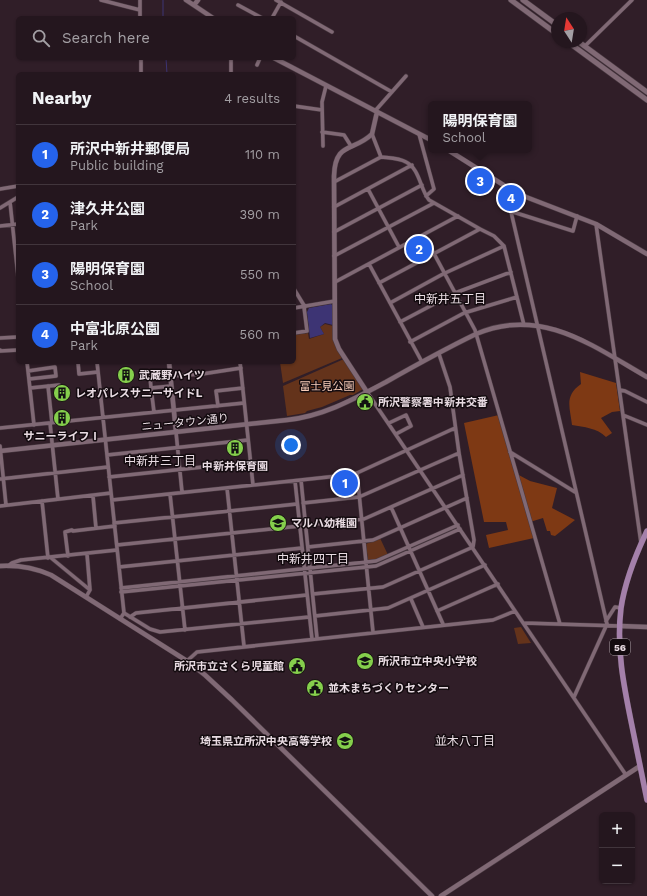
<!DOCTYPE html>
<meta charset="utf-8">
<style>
:root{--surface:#24161e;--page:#30232b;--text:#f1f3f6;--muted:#a39fa4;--line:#41353c;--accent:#2563eb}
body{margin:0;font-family:"Work Sans","Noto Sans JP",sans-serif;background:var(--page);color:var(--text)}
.controls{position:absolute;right:12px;bottom:12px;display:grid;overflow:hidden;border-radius:6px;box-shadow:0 1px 3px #0004}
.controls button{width:36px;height:36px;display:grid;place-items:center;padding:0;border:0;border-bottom:1px solid var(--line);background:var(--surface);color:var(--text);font:20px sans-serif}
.compass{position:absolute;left:551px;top:12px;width:36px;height:36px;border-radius:50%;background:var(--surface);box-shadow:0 1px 3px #0004;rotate:348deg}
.you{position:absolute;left:291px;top:445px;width:14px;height:14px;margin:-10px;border:3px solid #fff;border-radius:50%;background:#1a73e8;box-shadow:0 0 0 6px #1a73e833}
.badge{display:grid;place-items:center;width:26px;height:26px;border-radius:50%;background:var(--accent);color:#fff;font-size:13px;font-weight:700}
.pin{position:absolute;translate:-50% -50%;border:2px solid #fff;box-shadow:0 1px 4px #0006}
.popup{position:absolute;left:428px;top:101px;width:104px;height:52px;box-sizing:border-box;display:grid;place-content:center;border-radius:6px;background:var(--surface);filter:drop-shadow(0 1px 3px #0005);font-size:13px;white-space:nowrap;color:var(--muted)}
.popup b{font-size:15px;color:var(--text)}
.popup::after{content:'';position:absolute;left:50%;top:100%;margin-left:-8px;border:8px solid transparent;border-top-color:var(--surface)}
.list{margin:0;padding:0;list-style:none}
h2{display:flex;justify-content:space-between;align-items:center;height:52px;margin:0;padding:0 16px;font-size:17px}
h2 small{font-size:13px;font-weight:400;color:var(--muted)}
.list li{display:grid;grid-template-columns:26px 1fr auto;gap:12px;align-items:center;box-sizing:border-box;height:60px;padding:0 16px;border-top:1px solid var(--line)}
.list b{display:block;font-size:15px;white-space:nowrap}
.list p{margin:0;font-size:13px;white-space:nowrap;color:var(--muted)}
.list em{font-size:13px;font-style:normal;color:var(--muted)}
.icon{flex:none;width:22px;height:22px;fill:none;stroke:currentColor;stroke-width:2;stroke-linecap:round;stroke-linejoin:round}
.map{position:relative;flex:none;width:647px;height:896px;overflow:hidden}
.search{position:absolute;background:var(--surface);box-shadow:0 1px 3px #0004;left:16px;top:16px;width:280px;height:44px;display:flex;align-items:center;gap:10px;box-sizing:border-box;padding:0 14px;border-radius:6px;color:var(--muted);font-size:15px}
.panel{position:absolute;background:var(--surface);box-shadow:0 1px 3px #0004;left:16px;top:72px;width:280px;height:292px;border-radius:6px}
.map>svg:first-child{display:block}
.green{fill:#64331b}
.forest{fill:#7e3914}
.water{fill:#3d3474}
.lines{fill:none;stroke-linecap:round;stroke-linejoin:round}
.stream{stroke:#3d3474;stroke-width:1}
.minor-casing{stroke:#493a42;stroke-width:4.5}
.tertiary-casing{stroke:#493a42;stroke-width:5.5}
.secondary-casing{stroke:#493a42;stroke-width:6}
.primary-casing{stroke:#493a42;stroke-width:6}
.minor{stroke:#806975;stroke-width:3.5}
.tertiary{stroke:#806975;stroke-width:4.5}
.secondary{stroke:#806975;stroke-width:5}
.primary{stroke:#a480aa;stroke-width:5.5}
.labels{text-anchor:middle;stroke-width:3;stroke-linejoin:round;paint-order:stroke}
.shield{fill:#130b0f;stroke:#a89da3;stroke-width:1}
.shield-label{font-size:10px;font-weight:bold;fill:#e8dbe2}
.poi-label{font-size:11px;font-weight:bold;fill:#e8dbe2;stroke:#130b0f;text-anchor:start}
.park-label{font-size:11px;fill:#f7ccb9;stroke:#130b0f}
.street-label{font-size:11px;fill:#e8dbe2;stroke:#130b0f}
.neighbourhood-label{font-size:12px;fill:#e8dbe2;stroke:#130b0f}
</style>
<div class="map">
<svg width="647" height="896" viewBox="0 0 647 896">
<rect width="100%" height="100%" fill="#301e28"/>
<!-- green -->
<path class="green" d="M423,237l9,16 -16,9 -9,-16z
M325,324l8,2c0,14 1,20 9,32l-59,25 -3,-21h14v-27l14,-2 1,6 15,-5 -4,-7z
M344,359l19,30 -10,6h-3l-28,12 -15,4 -2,2 -18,3 -4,-30z
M380,538l8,17 -12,5 -7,1 -1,-1 -2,-16z
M521,627l10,16 -13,1 -4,-16z"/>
<!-- forest -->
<path class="forest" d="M580,372l36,11 4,28 -8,1 -11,6 11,15 -6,4c-9,-9 -22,-10 -34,-12 -2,-18 -8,-29 9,-41z
M499,415l16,58 15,8 27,7 -5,20 23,12 -20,16 -4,-1 -1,-4h-3l-4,-13 -13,4 4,16 -45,10 -3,-13 22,-5 -2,-8h-22l-20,-99z"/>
<!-- water -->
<path class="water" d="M331,304l1,1 1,20 -8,-2 -5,4 4,7 -14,4 -3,-26 2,-4z"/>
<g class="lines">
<!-- stream -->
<path class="stream" d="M163,0v18
M166,58l1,16"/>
<!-- minor casing -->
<g class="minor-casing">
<path id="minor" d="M101,0l39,10
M140,0v18
M276,0l56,32
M238,5l24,13
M272,18l9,-16
M294,36l98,56
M585,46l47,-46
M141,58v16
M231,58v16
M257,65l3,-7
M294,106l28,4
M375,111l31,-35
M322,132l22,3 7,11
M372,134l9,23c8,1 18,1 25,5 14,7 14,27 23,38l51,29 14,7 10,10 20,79
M419,134l15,55 -8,7
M323,146l-1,-44 4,-16
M334,182l47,-25
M505,186l102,438 -33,73
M0,189l18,-3
M368,189l31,58
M10,202l8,74
M334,207l78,-42
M0,208l18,-11
M510,211l63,20 4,-15
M596,224l45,319
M0,226l18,-2
M334,232l88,-47
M424,235l51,95 85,294
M334,256l100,-53
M369,264l53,98
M335,282l123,-66
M379,283l101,-54
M294,289l11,18
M390,303l53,-29 61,-28
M294,308l41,-7
M400,322l55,-29 56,-21
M294,333l13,-2 -3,-24
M0,338l18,-1
M410,342l54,-29 53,-16
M0,350v1l18,-1
M27,362l7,63
M78,362l1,12 19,-2
M97,362l27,251 -4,6
M240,362l13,123
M28,371l27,-4 1,9 -27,3
M170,376l32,-2 39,-6
M140,379l10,-2 1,11 20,-2
M48,386l4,37
M30,388l29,-3
M151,388l3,24
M620,390l5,1 22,11
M367,392l259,383
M218,406l-2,-15 27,-3
M623,415l24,10
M50,423l8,76
M389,423l17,-8 5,11 -15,8
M0,428l244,-25
M176,432l6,60
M0,446l6,59
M510,452l65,40
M107,455l141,-15
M357,473l16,159
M109,477l141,-15
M0,479l108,-12
M301,480l16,158
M295,481l17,158
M227,488l17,158
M170,494l15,136
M93,496l3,32
M112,500l235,-25 10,-2 98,-45
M42,501l6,57
M303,503l56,-6 100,-44
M0,506l111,-13
M391,507l52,117
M114,523l183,-19
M305,525l59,-6 99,-44
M117,545l183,-19
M308,547l65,-7 94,-42
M87,554l3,36
M68,556l-3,-24 7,-2 1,1 42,-5
M50,557l40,33 -4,7
M8,566l4,-3 9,-3 96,-10
M119,567l183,-19
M121,588l255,-27 82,-36
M121,592l255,-26 84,-37
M313,594l70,-7 90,-40 1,-7 -15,-87 -9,-66 -11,-33
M411,599l12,28
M437,611l61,-27
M124,613l26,16 10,3 149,-15
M315,616l73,-8 97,-43
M130,617l6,-4 171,-18
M606,621l9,-14 6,1
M524,623l96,3
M187,661l10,-9 296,-32 22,-9"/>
</g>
<!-- tertiary casing -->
<g class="tertiary-casing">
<path id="tertiary" d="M186,0l27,18
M194,5l4,-5
M274,58l157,82
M448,150l57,36 21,11 70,27 51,30
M169,362l7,70
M367,392l-28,-43 -4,-10 -1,-163c1,-35 20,-24 38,-42l5,-22
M0,451l287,-31c37,-4 67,-21 99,-38 30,-17 59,-33 90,-48 65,-28 117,12 171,43
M0,566c18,-1 35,2 51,9l136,86 18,14 27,25 200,196
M620,626l27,1
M441,896l199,-130"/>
</g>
<!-- secondary casing -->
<g class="secondary-casing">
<path id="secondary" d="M511,0l46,34
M523,0l34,25
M568,42l79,58
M579,42l68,50"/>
</g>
<!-- primary casing -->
<g class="primary-casing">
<path id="primary" d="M647,531c-12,25 -22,50 -26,77 -5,41 3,79 11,118 5,25 10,50 15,74"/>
</g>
<!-- minor -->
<use href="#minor" class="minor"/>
<!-- tertiary -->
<use href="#tertiary" class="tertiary"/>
<!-- secondary -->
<use href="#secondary" class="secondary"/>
<!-- primary -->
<use href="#primary" class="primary"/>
</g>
<!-- icons -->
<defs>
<g id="building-disc" transform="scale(0.9)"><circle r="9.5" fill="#85cf4c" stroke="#130b0f"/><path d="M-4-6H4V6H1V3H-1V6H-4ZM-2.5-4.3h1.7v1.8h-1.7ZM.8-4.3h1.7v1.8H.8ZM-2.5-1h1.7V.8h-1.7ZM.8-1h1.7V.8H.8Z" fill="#111"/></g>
<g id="civic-disc" transform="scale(0.9)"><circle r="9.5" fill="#85cf4c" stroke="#130b0f"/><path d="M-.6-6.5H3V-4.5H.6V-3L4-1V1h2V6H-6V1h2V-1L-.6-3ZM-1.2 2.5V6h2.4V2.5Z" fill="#111"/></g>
<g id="school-disc" transform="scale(0.9)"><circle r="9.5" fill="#85cf4c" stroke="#130b0f"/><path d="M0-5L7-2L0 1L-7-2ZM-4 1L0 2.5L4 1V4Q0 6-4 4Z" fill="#111"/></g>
</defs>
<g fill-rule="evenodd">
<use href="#building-disc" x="126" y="375"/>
<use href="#building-disc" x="62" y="393"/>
<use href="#civic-disc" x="365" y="402"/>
<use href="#building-disc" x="62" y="418"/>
<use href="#building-disc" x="235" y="448"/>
<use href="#school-disc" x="278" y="523"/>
<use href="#school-disc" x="365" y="661"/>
<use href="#civic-disc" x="297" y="666"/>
<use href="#civic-disc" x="315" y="688"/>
<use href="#school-disc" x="345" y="741"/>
</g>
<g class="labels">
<!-- shield labels -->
<rect class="shield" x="610" y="639" width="20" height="16" rx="3"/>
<g class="shield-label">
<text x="620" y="651">56</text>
</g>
<!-- poi labels -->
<g class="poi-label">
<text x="139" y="379">武蔵野ハイツ</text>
<text x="75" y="397">レオパレスサニーサイドL</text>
<text x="378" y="406">所沢警察署中新井交番</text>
<text x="62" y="440" text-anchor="middle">サニーライフⅠ</text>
<text x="235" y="470" text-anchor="middle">中新井保育園</text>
<text x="291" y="527">マルハ幼稚園</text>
<text x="378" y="665">所沢市立中央小学校</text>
<text x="284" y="670" text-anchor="end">所沢市立さくら児童館</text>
<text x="328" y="692">並木まちづくりセンター</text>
<text x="332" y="745" text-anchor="end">埼玉県立所沢中央高等学校</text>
</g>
<!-- park labels -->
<g class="park-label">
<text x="327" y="390">富士見公園</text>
</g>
<!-- street labels -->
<g class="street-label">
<text transform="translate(185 422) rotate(-6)" y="4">ニュータウン通り</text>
</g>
<!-- neighbourhood labels -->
<g class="neighbourhood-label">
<text x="450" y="303">中新井五丁目</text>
<text x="160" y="465">中新井三丁目</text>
<text x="313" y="563">中新井四丁目</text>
<text x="465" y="745">並木八丁目</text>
</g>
</g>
</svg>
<div class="controls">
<button>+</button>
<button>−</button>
</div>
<svg class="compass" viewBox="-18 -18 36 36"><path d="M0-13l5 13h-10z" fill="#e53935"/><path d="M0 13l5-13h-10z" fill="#a39fa4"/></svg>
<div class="you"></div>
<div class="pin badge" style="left:345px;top:483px">1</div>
<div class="pin badge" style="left:419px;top:249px">2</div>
<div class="pin badge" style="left:480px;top:181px">3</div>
<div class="popup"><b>陽明保育園</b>School</div>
<div class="pin badge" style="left:511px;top:198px">4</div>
<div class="search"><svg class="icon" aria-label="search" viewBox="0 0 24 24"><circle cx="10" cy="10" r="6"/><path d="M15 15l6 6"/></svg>Search here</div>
<section class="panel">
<h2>Nearby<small>4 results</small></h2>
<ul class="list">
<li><span class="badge">1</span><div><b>所沢中新井郵便局</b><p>Public building</p></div><em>110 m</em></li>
<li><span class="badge">2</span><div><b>津久井公園</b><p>Park</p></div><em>390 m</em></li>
<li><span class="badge">3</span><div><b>陽明保育園</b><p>School</p></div><em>550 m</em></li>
<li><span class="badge">4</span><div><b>中富北原公園</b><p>Park</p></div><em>560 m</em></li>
</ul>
</section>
</div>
